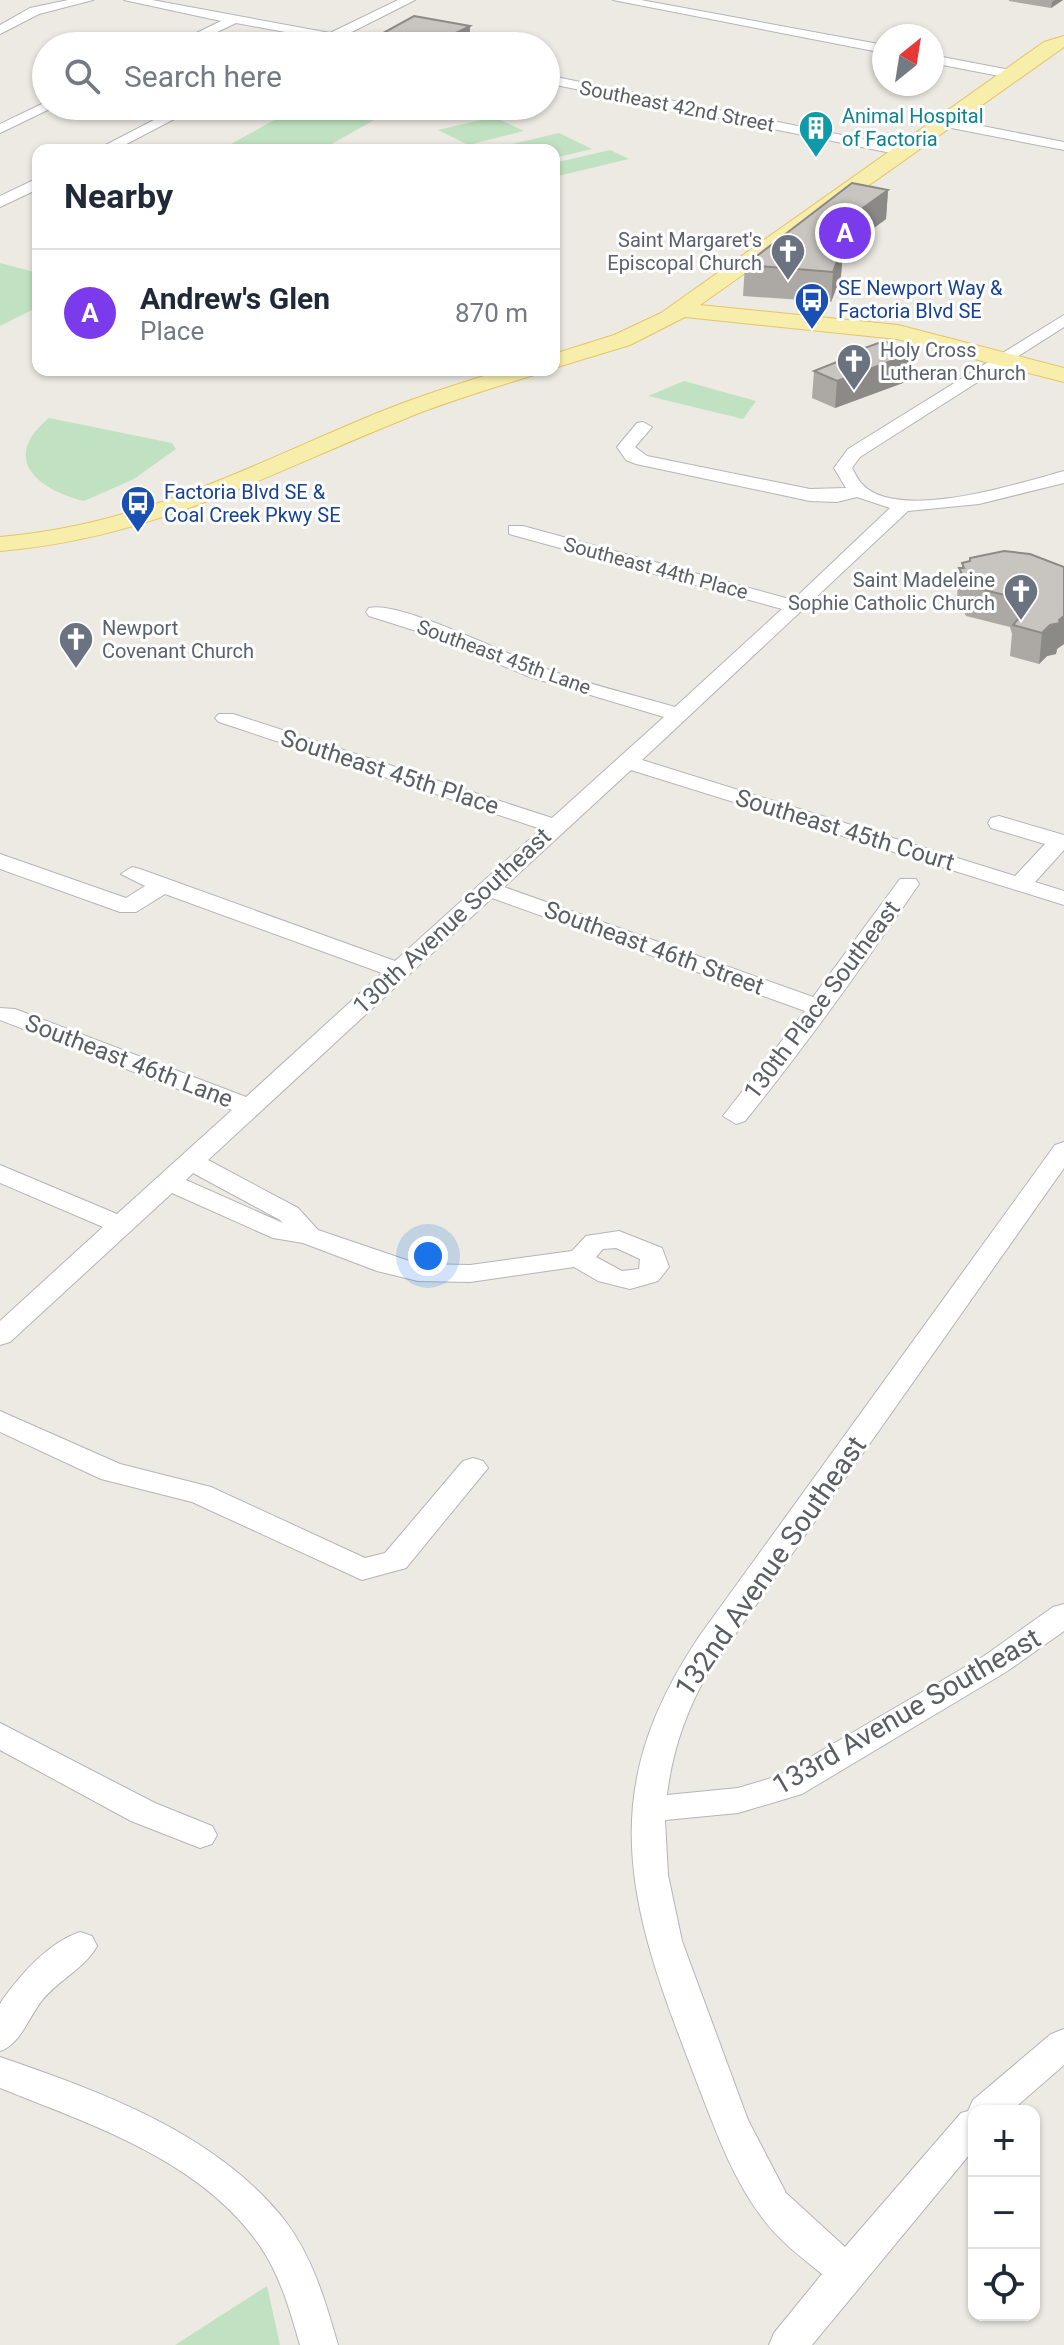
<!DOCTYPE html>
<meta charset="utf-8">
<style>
:root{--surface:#fff;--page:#f2f2f3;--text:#1f2937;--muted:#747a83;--line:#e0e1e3;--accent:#7c3aed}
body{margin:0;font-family:Roboto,sans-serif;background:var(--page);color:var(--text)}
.controls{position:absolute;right:24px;bottom:24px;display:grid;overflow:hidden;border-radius:16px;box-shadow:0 2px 6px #0004}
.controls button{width:72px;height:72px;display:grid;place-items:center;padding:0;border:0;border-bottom:2px solid var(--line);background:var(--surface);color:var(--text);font:40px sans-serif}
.compass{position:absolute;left:872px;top:24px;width:72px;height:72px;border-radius:50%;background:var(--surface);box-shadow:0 2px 6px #0004;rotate:30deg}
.you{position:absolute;left:428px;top:1256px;width:28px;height:28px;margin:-20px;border:6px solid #fff;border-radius:50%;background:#1a73e8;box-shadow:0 0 0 12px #1a73e833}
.badge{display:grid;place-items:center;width:52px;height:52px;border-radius:50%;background:var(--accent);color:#fff;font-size:26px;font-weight:700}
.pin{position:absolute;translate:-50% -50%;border:4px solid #fff;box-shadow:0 2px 8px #0006}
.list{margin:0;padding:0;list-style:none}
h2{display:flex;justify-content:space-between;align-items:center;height:104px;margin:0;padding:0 32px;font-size:34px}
h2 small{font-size:26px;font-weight:400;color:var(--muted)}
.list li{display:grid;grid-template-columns:52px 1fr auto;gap:24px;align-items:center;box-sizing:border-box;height:128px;padding:0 32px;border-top:2px solid var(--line)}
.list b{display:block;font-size:30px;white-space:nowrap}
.list p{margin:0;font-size:26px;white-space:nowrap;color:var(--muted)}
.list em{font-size:26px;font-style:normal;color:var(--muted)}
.icon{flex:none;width:44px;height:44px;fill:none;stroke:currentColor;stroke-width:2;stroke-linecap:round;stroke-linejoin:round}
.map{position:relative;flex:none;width:1064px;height:2345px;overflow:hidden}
.search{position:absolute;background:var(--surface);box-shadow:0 2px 6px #0004;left:32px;top:32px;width:528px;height:88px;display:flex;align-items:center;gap:20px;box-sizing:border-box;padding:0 28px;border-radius:44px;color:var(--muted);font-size:30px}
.panel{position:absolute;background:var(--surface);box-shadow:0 2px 6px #0004;left:32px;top:144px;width:528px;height:232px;border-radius:16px}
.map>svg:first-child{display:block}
.green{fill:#c1e2c2}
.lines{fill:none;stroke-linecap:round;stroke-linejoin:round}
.minor-casing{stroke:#b3b5b9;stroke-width:2}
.major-casing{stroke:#e4c563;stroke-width:2}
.minor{fill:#fff;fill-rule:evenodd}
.major{fill:#f8eeac;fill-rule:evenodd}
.wall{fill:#aca9a5}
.shaded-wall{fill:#8c8a86}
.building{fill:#c8c5c0;stroke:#8c8a86;stroke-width:2}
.labels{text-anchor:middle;stroke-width:6;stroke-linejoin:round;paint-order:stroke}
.far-street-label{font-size:20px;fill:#5b5e62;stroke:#fff}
.far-culture-label{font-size:20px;fill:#0d838f;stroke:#fff;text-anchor:start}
.far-worship-label{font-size:20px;fill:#5b616d;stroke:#fff;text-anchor:end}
.far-transit-label{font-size:20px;fill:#164399;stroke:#fff;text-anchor:start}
.street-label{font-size:24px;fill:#5b5e62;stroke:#fff}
.near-street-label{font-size:28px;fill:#5b5e62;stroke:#fff}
</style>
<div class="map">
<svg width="1064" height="2345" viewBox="0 0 1064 2345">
<rect width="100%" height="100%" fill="#eceae2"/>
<!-- green -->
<path class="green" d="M300,106l74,14 -53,30h-101z
M494,117l30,14 -56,14 -30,-15z
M559,133l33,16 -38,9v-8h-68z
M610,150l19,9 -75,18v-14z
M0,263l38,10v34l-38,19z
M684,381l72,20 -13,18 -95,-23z
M49,418l123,25 4,6 -42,30 -50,22c-48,-12 -84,-43 -35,-83z
M267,2286l13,59h-105z"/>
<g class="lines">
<!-- minor casing -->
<g class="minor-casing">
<path id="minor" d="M68,0h25l-54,14 -39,20v-9l30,-17z
M124,0h28l178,33 68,-33h17l-91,46h-12l6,-8 -82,-15 -48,23h-18l51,-25z
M613,0h28l243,45v8z
M932,55l78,15 7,4 -7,4 -78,-15z
M546,75l355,72 7,4 -7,4 -355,-72z
M46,102v4h10l-56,27v-9z
M181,106h18l-84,44h-19z
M941,118l123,24v8l-128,-25v-6z
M38,178v11l-38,18v-11z
M1064,315v12l-204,130 -8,11c3,5 6,12 10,16 36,39 158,-1 202,-13v12l-85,21 -71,7 -266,249 373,116 30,-32 -54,-16 -3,-5 3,-5 8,-2 65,19v15l-29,32 29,9v14l-433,-135 -127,117 309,110 87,-118h16l3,5c-56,82 -112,160 -174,237l-9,3 -13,-8 82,-105 -313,-113 -284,262 90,48 20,22 100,34 52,1 102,-14 14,-15 33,-5 43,17 7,19 -11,14 -28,8 -32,-8 -24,-14 -104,15 -52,-1 -41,-10 -74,-28 -30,-5 -101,-45 -162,149 -10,3v-24l103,-94 -103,-44v-18l117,49 115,-104 -232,-90v-12l15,1 231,88 136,-124 -217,-79 -29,18h-16l-120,-43v-15l126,44 19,-12 -24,-12 11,-7 8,2 255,92 146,-132 -322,-107 -4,-4 4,-4h14l319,104 112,-101 -134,-40 -104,-43 -57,-18 -3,-4 3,-4c31,-8 140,48 175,60 42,16 87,26 131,39l107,-98 -273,-75v-8h14l270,74 97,-92 -33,-11 -20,5 -27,-1 -174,-37 -10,-4 -9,-13 20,-24 6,-1 9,5 -17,20 12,9 163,33 36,-1 -12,-20 14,-19zM193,1173l87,47 3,3 -97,-43zM616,1248l24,11 -1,10 -17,2 -26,-14 7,-8z
M1064,1142v26l-356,505c-22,38 -36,79 -41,122l71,-7 40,-12 206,-120 69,-49 11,-3v27l-58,41 -204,122 -64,19 -73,7 3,55 14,66 66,179 38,73 59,54 116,-134 7,-2 5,-11 78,-66 13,-5v36l-53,46h-37v38l-162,196h-43l5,-12 48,-59c-21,-17 -45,-35 -61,-58 -30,-40 -47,-90 -65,-136 -33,-87 -72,-180 -63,-275 6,-62 31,-115 65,-167l357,-493z
M0,1411l120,53 91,23 154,71 20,-5 78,-92 10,-3 10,3 5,7 -82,100 -44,12 -170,-78 -91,-23 -101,-47z
M0,1723l155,80 57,23 5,9 -5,9 -12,4 -69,-27 -131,-71z
M80,1932l12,4 5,10c-11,21 -38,34 -54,53 -14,17 -22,45 -43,52v-47l3,-5c20,-27 45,-56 77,-67z
M0,2057c102,35 218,77 286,165 27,36 40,81 52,123h-38c-10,-34 -19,-67 -38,-96 -58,-88 -170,-124 -262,-161z"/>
</g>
<!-- major casing -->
<g class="major-casing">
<path id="major" d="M1064,36v11l-364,258 198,20 166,43v14l-167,-43 -212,-22 -55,28 -76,23v-14l60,-19 47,-22 383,-271z
M503,370h34l-3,5c-44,14 -89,27 -132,45 -139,56 -249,118 -402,131v-14c140,-12 243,-68 370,-121 43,-18 88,-32 133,-46z"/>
</g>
<!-- minor -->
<use href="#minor" class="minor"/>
<!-- major -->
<use href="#major" class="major"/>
</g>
<!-- wall -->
<path class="wall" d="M1009,0h54l-12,8 -42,-7z
M470,26v20h-96v-8z
M888,190l-2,29 -43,32 -2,25 -10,26 -88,-6 2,-31z
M913,353l-2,27 -76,28 -23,-10 2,-27 27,-11 1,-4z
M262,370h30l-3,4z
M962,563l102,4v77l-7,5 -1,5 -9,2 -8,8 -29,-8 2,-22 -2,-7 -44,-11 -9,-18 2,-30h3z"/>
<!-- shaded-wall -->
<path class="shaded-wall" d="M1055,0h8l-12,8 1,-6z
M470,26v20h-40z
M888,190l-2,29 -43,32 -2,25 -10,26 2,-30 -1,-42z
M913,353l-2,27 -76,28 2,-27z
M1064,616v28l-7,5 -1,5 -9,2 -8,8 3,-31z"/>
<!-- building -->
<path class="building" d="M414,16l56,10 -40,20h-14l-42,-8z
M852,183l36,7 -56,40 11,15 -10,27 -88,-7z
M884,341l29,12 -76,28 -23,-10 33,-13 -5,-2z
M1004,551l26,3 34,13v49l-5,4 1,3 -10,2 -8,8 -29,-8 6,-7 -6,-21 -45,-11 -9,-18h5l-2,-5 8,-2v-3z"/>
<!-- icons -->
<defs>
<g id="building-pin" transform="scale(1.8)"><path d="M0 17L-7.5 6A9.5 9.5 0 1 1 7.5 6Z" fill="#0f9aa8" stroke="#fff"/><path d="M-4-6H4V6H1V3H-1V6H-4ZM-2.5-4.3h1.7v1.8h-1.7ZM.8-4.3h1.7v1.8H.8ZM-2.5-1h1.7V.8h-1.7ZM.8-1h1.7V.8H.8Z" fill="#fff"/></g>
<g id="church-pin" transform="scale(1.8)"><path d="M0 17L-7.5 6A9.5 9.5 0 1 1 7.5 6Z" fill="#6b7280" stroke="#fff"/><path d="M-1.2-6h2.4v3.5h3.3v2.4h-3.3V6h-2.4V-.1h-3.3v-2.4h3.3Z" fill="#fff"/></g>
<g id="bus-pin" transform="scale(1.8)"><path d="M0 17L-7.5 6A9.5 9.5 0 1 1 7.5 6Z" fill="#1a4fb4" stroke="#fff"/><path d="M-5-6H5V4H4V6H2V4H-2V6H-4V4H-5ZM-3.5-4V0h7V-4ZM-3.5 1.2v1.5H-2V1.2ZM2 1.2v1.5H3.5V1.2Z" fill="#fff"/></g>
</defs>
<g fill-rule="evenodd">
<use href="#building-pin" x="816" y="128"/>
<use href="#church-pin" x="788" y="251"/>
<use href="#bus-pin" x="812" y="300"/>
<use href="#church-pin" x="854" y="361"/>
<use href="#bus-pin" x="138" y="503"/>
<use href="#church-pin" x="1021" y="591"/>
<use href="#church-pin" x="76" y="639"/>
</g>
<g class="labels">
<!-- far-street labels -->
<g class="far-street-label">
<text transform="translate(677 106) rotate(11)" y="7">Southeast 42nd Street</text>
<text transform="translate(656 568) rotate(15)" y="7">Southeast 44th Place</text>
<text transform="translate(504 657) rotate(20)" y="7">Southeast 45th Lane</text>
</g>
<!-- far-culture labels -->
<g class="far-culture-label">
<text x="842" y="123">Animal Hospital<tspan x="842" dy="23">of Factoria</tspan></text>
</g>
<!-- far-worship labels -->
<g class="far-worship-label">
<text x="762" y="247">Saint Margaret's<tspan x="762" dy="23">Episcopal Church</tspan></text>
<text x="880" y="357" text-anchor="start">Holy Cross<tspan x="880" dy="23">Lutheran Church</tspan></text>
<text x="995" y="587">Saint Madeleine<tspan x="995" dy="23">Sophie Catholic Church</tspan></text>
<text x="102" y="635" text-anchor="start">Newport<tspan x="102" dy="23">Covenant Church</tspan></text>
</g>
<!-- far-transit labels -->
<g class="far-transit-label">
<text x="838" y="295">SE Newport Way &amp;<tspan x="838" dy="23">Factoria Blvd SE</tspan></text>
<text x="164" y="499">Factoria Blvd SE &amp;<tspan x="164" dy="23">Coal Creek Pkwy SE</tspan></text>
</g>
<!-- street labels -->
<g class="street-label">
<text transform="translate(390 772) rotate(18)" y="8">Southeast 45th Place</text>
<text transform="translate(845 830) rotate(17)" y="8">Southeast 45th Court</text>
<text transform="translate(452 921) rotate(-43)" y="8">130th Avenue Southeast</text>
<text transform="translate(654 948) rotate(20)" y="8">Southeast 46th Street</text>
<text transform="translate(822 1000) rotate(-53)" y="8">130th Place Southeast</text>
<text transform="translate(129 1061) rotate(21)" y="8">Southeast 46th Lane</text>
</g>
<!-- near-street labels -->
<g class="near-street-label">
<text transform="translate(770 1566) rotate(-55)" y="10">132nd Avenue Southeast</text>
<text transform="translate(906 1711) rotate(-30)" y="10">133rd Avenue Southeast</text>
</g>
</g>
</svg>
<div class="controls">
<button>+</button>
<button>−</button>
<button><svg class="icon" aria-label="locate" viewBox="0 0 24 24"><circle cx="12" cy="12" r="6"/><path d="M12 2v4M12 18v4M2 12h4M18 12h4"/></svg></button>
</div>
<svg class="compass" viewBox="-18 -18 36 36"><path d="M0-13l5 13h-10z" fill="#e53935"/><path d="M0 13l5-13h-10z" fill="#747a83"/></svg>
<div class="you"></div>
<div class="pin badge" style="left:845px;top:233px">A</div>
<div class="search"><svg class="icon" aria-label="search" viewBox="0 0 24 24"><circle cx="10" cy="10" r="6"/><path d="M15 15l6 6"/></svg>Search here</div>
<section class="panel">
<h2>Nearby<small></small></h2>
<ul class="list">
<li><span class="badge">A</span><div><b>Andrew's Glen</b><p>Place</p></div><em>870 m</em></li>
</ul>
</section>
</div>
